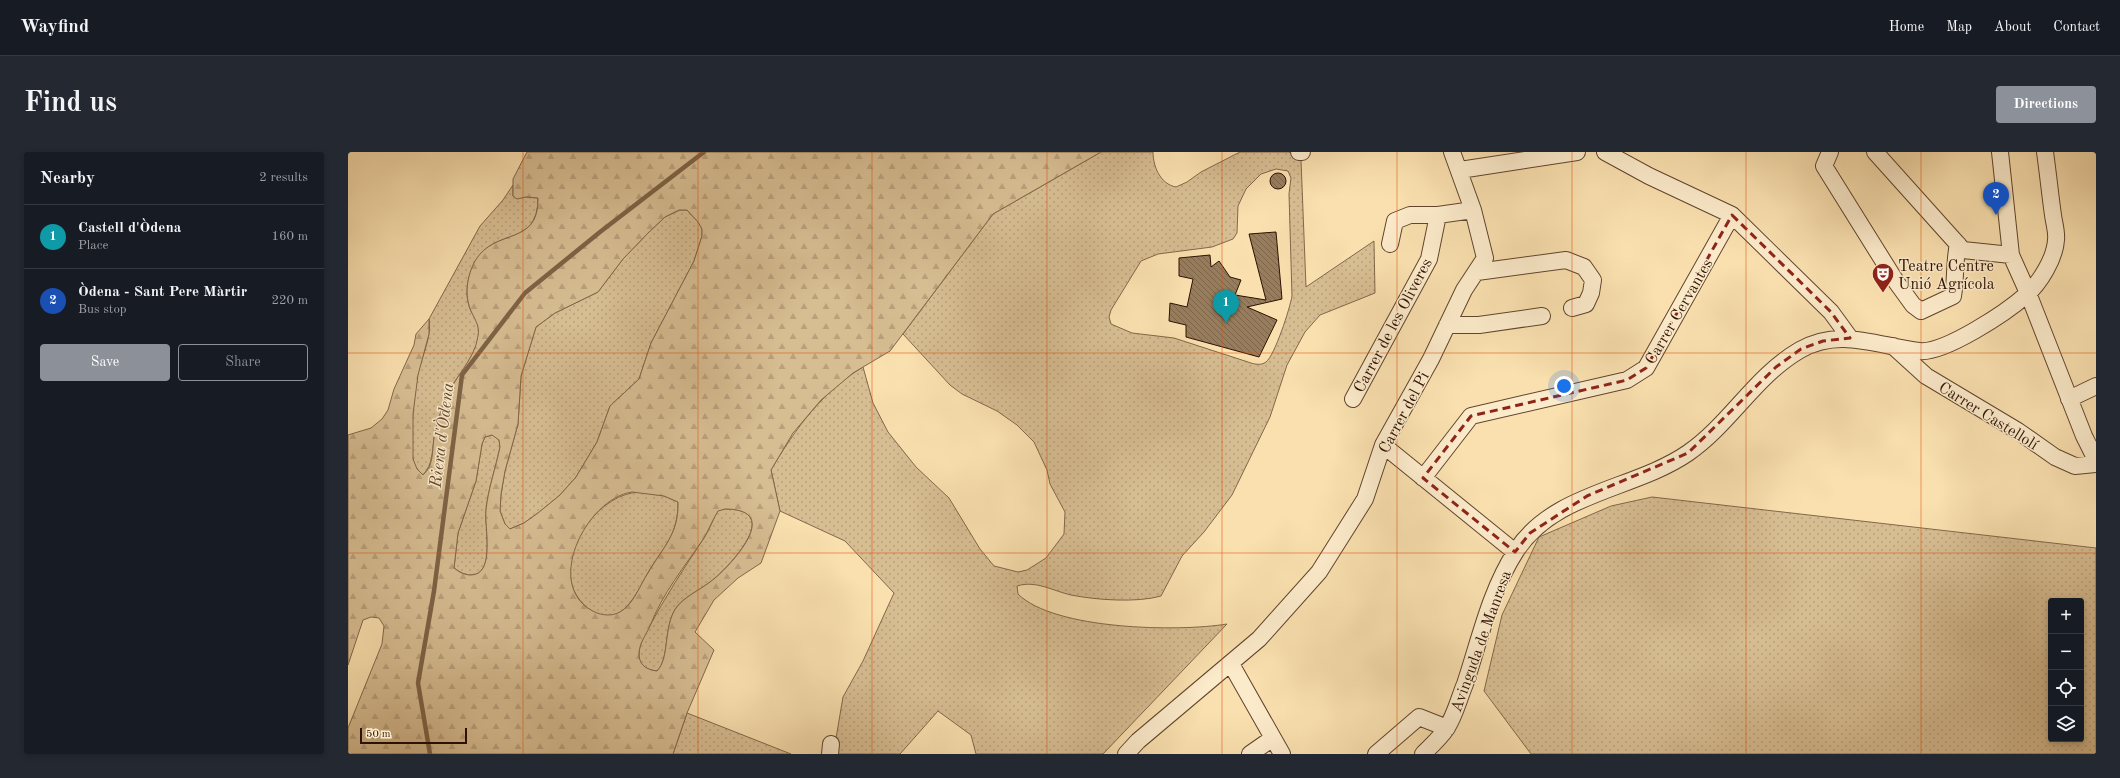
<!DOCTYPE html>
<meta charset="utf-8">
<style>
:root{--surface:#171b24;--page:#242831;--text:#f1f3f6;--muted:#9ea1a6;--line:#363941;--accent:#8c9099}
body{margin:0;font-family:"Old Standard TT",serif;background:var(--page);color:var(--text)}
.controls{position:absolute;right:12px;bottom:12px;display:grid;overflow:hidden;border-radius:4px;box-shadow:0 2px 6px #0003}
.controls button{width:36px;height:36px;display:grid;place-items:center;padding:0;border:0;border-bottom:1px solid var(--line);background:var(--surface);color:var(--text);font:20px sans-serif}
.scale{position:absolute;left:12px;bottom:10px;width:107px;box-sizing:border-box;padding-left:4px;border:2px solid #2d1102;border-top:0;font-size:11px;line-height:14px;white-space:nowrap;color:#2d1102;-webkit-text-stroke:3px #fcebcb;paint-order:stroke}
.you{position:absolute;left:1216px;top:234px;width:14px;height:14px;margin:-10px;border:3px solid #fff;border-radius:50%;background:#1a73e8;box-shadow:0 0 0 6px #1a73e833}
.badge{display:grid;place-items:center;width:26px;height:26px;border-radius:50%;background:var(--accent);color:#fff;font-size:13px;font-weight:700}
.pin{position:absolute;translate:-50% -33px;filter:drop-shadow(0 1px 2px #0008)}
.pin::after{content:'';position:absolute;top:21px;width:14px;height:12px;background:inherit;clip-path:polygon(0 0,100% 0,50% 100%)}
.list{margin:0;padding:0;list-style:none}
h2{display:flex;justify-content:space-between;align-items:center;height:52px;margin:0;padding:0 16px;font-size:17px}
h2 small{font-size:13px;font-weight:400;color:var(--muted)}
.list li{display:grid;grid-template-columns:26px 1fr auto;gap:12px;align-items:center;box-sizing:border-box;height:64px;padding:0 16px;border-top:1px solid var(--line)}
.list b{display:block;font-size:15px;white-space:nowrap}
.list p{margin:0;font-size:13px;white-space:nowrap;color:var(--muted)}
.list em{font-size:13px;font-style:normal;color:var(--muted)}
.actions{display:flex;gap:8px;padding:12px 16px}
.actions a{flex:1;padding:9px 0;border:1px solid var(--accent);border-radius:4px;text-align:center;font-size:14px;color:var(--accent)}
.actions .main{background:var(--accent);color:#fff}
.icon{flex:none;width:22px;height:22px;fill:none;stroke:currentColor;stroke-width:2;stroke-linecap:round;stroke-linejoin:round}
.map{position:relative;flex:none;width:1748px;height:602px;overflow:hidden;border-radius:4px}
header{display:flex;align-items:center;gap:24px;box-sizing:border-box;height:56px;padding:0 20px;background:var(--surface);border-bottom:1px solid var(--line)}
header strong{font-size:19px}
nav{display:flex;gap:22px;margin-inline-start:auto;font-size:14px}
.intro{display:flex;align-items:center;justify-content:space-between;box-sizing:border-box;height:96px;padding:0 24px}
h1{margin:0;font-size:28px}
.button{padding:10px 18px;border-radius:4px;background:var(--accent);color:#fff;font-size:14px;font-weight:700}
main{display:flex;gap:24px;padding:0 24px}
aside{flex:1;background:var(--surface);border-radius:4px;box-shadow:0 2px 6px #0003}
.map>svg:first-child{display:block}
.green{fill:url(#green-dots);stroke:#82674a;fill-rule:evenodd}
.forest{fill:url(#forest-firs);stroke:#82674a;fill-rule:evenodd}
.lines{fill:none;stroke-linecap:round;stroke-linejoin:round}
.stream{stroke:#7e6346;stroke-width:4.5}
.building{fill:url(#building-back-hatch);stroke:#2d1102}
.minor-casing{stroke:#60452d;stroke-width:18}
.minor{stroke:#fcebcb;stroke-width:16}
.marked{fill:none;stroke:#8f2418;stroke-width:3;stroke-dasharray:8 5;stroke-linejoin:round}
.grid{fill:none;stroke:#df550c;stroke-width:1;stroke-opacity:0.55}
.labels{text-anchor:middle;stroke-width:3;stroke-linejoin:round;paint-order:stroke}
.poi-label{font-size:16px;fill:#2d1102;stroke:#fcebcb;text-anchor:start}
.street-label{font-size:16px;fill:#2d1102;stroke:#fcebcb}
.water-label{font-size:17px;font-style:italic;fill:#634830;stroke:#fcebcb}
</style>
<header>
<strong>Wayfind</strong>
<nav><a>Home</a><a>Map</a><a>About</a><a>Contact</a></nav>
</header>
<div class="intro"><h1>Find us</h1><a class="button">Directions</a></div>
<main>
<aside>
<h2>Nearby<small>2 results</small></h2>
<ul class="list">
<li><span class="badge" style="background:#0f9aa8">1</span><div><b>Castell d'Òdena</b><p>Place</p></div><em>160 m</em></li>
<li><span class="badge" style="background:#1a4fb4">2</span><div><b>Òdena - Sant Pere Màrtir</b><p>Bus stop</p></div><em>220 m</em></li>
</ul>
<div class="actions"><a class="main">Save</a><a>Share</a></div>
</aside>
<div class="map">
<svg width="1748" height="602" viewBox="0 0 1748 602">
<defs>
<pattern id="green-dots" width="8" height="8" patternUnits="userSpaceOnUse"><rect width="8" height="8" fill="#d7bd92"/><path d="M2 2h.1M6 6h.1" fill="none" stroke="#b9a17c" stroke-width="1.8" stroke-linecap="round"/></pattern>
<pattern id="forest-firs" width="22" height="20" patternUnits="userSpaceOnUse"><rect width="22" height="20" fill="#d7bd92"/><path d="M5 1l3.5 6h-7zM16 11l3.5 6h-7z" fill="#b9a17c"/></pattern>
<pattern id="building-back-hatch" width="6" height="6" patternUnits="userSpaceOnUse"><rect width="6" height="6" fill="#987d5c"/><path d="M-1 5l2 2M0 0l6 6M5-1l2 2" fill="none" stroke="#7c654a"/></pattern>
</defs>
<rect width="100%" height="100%" fill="#fae0af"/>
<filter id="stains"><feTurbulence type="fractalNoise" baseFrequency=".005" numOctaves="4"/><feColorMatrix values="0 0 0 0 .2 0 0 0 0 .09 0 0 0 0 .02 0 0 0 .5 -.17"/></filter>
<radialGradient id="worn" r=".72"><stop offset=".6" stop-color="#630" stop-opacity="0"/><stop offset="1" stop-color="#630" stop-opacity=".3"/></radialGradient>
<!-- green -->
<path class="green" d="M753,0h52c0,14 7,32 23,35l11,-5 14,-10 39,-20h49l12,8 5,127 68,-46 1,52 -55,22 -15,17 -18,33 -17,52 -38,78 -28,37 -22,24 -21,40c-24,7 -65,4 -90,-1 -18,-4 -35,-15 -54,-9l1,8c36,36 161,38 209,30l-124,130h-127l-5,-19 -33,-24 -38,43h-72l6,-4 9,-53 20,-36 31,-68 -49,-52 -65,-30 -9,-41c24,-41 51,-78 92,-103l10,36 15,29 28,35 33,31 31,51 14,17 24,6 9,-2 19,-12 18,-24 1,-22 -15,-28 -3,-14 -13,-28 -17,-17 -20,-14 -35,-17 -12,-9 -47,-51 90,-120zM928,17l12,2 3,7 -2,16 3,102c-2,12 -17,59 -26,66 -5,4 -13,2 -18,0l-74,-24 -42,-5 -21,-9 -2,-7 2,-7 30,-49 17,-7 54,-7 21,-8 4,-6 1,-27 8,-17 15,-15z
M165,33v11l25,2c0,51 -46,28 -64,66 -7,14 -10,32 -3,47 4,7 8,13 8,22 -2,25 -26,45 -34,67 -5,12 -8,26 -11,38 -2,14 -1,26 -11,37 -4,-3 -7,-7 -9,-12 -5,-16 0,-72 4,-90 4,-17 14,-36 11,-54l51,-93 23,-26z
M332,58h7l11,12 4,7v7l-8,25 -43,82 -12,36 -29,27 -13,36 -21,35 -16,18 -22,18 -14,10 -14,6 -5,-5 -5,-13 1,-17 4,-23 13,-47 3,-48 15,-49 19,-14 43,-21 25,-33 25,-26 17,-16z
M145,283l6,5 1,7c-4,20 -12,42 -14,63 -2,15 10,65 -15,65 -7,0 -11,-3 -17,-7l4,-35 18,-52 6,-37 3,-7z
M292,340l24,4 14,6c0,36 -16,45 -32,74 -6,11 -13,26 -24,35 -21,15 -47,-8 -51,-30 -7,-38 30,-88 69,-89z
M1304,345l444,51v206h-565l-47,-63 18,-76 37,-78 72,-31zM1703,449h30v138h-30z
M377,357c8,0 20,1 25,8 12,16 -28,56 -40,65 -12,9 -26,15 -34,26 -13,19 -6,50 -19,63 -10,-1 -18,-5 -18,-16 0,-10 5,-18 9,-26 17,-32 36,-61 56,-91 6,-9 9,-19 14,-28z
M339,561l104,41h-118z"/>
<!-- forest -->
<path class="forest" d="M179,0h574l-108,62 -103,137 -37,22 -32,27 -28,33 -22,37 9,41 -19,52 -23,15 -24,22 -19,32 19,18 -27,63 -14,41h-325v-26l34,-84 2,-18 -5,-8 -8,-1 -8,3 -15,45v-230l23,-7 11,-9 6,-9 6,-21 20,-44 2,-11 13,-15v15l-11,41 -5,39v45l4,10 6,6c11,-10 9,-23 11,-37 2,-12 6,-26 11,-37 8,-23 30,-41 33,-65 2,-10 -3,-16 -7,-25 -7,-16 -4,-35 4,-50 20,-34 64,-14 63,-63l-12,-1 -9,2 -4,-3v-17zM331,58h8l11,12 4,7v7l-8,25 -43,82 -12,36 -29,27 -13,36 -21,35 -16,18 -22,18 -14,10 -14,6 -5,-5 -5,-13 1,-17 4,-23 13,-47 3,-48 15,-49 19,-14 43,-21 25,-33 25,-26 17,-16zM144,283l7,5 1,7c-4,20 -12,42 -14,63 -2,15 10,65 -15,65 -7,0 -12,-3 -17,-7l4,-35 18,-52 6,-37 3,-7zM284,340l32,4 14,6c1,32 -15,45 -30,71 -8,12 -13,28 -25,37 -8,6 -17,6 -26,3 -56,-23 -12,-114 35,-121zM377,357c8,0 20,1 25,8 12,16 -27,56 -40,65 -12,9 -26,15 -34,26 -13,19 -6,50 -19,63 -11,-1 -19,-7 -18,-19 1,-10 7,-17 11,-26 12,-32 35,-60 54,-88 5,-9 9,-19 14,-27z"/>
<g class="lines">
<!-- stream -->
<path class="stream" d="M82,602l-12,-71 16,-92 28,-216 63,-82 75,-61 104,-80"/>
</g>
<!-- building -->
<path class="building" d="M922 29a8 8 0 1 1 16 0a8 8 0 1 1-16 0Z
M928,80l6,67 -35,8 30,13 -18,37 -73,-20v-12l-17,-4 1,-18 17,4 6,-28 -14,-3v-18l31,-3 1,12 8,-6 11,16 11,3 -6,15 31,5 -17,-66z"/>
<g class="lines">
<!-- minor casing -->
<g class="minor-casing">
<path id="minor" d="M951,0h3
M1257,0l44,24 83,39 99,97 19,26
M1482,0l-6,14 73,117 16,22 8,6 32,-15c3,-17 1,-34 5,-52
M1527,0l88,98 48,5
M1652,0l11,103 17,38 56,143 12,24
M1112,18l117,-18
M1042,92l5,-23 15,-6h28
M1129,120l89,-12 18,7 9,13 -2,13 -5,11 -14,4
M1099,173h32l63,-9
M1545,194l33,30 92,55 37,26 20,9 21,-2
M1005,247l76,-140 9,-44 35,-5
M1721,247l27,-13
M1035,293l132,107
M1075,326l48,-62 156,-36 19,-12 86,-153
M883,512l51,90
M482,602l1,-10
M778,602l12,-13 121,-102 60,-67 46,-73 18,-54 48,-86 33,-69 21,-32 -12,-48 -21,-58
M902,602l23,-16
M1028,602l43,-37 28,11
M1075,602c8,-8 17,-16 23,-25 9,-13 13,-31 19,-45 15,-45 25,-93 51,-133 38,-59 118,-61 172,-98 42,-29 67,-77 112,-103 39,-23 78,-4 119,1 25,3 88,-39 107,-56 14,-12 29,-37 30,-55 1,-8 -2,-17 -3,-25 -3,-21 -5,-42 -8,-63"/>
</g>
<!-- minor -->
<use href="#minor" class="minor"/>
</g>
<!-- marked area -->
<path class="marked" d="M1384,63l99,97 19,26 -27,3 -22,8 -25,18 -88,86 -101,43 -57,37 -15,19 -92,-74 48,-62 156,-36 19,-12z"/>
<!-- grid -->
<path class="grid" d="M175,0v602M350,0v602M524,0v602M699,0v602M874,0v602M1049,0v602M1224,0v602M1398,0v602M1573,0v602M0,201h1748M0,401h1748"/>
<!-- icons -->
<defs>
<g id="theatre-pin" transform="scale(1.15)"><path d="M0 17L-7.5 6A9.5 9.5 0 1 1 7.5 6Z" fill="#8f2418" stroke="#fcebcb"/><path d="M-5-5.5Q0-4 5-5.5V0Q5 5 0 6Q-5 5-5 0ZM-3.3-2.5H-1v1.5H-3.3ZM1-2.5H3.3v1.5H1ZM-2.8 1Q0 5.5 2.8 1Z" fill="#fff"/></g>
</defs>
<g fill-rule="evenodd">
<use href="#theatre-pin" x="1535" y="122"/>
</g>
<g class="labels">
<!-- poi labels -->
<g class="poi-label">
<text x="1550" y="119">Teatre Centre<tspan x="1550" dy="18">Unió Agrícola</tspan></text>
</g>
<!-- street labels -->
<g class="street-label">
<text transform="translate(1330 159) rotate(-60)" y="6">Carrer Cervantes</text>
<text transform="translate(1044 173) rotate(-62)" y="6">Carrer de les Oliveres</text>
<text transform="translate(1055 260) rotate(-62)" y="6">Carrer del Pi</text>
<text transform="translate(1641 263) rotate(32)" y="6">Carrer Castellolí</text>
<text transform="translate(1132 489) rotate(-70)" y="6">Avinguda de Manresa</text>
</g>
<!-- water labels -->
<g class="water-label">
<text transform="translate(93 283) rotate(-83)" y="6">Riera d'Òdena</text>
</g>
</g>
<rect width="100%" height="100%" filter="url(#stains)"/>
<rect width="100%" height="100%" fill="url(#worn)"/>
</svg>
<div class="controls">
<button>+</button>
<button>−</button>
<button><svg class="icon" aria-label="locate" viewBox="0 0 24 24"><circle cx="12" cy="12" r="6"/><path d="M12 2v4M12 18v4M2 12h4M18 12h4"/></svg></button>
<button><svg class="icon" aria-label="layers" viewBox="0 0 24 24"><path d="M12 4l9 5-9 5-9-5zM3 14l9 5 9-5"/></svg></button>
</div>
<div class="scale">50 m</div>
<div class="you"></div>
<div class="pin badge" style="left:878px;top:171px;background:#0f9aa8">1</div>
<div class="pin badge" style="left:1648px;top:63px;background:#1a4fb4">2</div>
</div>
</main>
